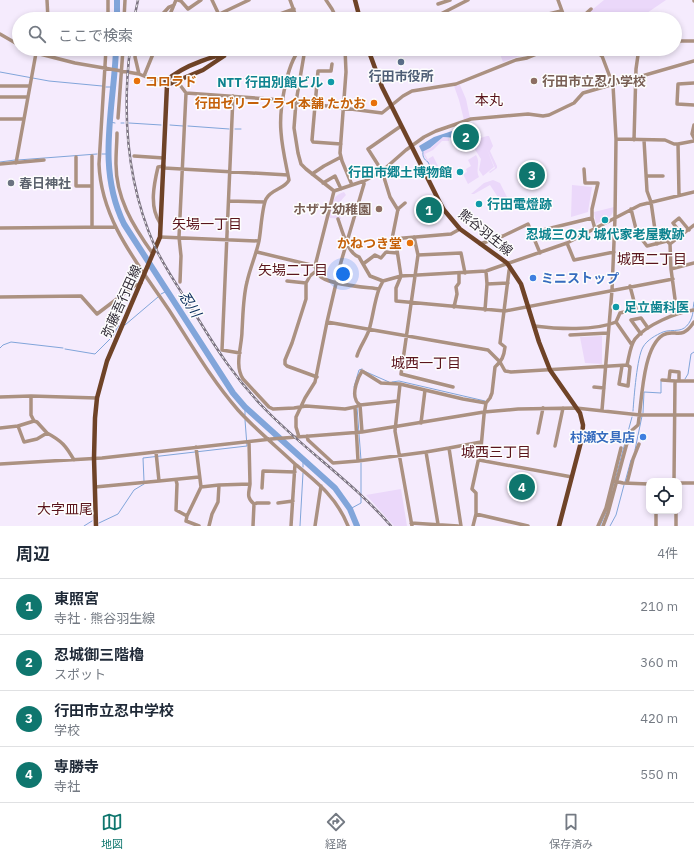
<!DOCTYPE html>
<html lang="ja">
<meta charset="utf-8">
<style>
:root{--surface:#fff;--page:#f2f2f3;--text:#1f2937;--muted:#747a83;--line:#e0e1e3;--accent:#0f766e}
body{margin:0;font-family:"IBM Plex Sans","Noto Sans JP",sans-serif;background:var(--page);color:var(--text)}
.controls{position:absolute;right:12px;bottom:12px;display:grid;overflow:hidden;border-radius:8px;box-shadow:0 2px 6px #0003}
.controls button{width:36px;height:36px;display:grid;place-items:center;padding:0;border:0;border-bottom:1px solid var(--line);background:var(--surface);color:var(--text);font:20px sans-serif}
.you{position:absolute;left:343px;top:274px;width:14px;height:14px;margin:-10px;border:3px solid #fff;border-radius:50%;background:#1a73e8;box-shadow:0 0 0 6px #1a73e833}
.badge{display:grid;place-items:center;width:26px;height:26px;border-radius:50%;background:var(--accent);color:#fff;font-size:13px;font-weight:700}
.pin{position:absolute;translate:-50% -50%;border:2px solid #fff;box-shadow:0 1px 4px #0006}
.list{margin:0;padding:0;list-style:none}
h2{display:flex;justify-content:space-between;align-items:center;height:52px;margin:0;padding:0 16px;font-size:17px}
h2 small{font-size:13px;font-weight:400;color:var(--muted)}
.list li{display:grid;grid-template-columns:26px 1fr auto;gap:12px;align-items:center;box-sizing:border-box;height:56px;padding:0 16px;border-top:1px solid var(--line)}
.list b{display:block;font-size:15px;white-space:nowrap}
.list p{margin:0;font-size:13px;white-space:nowrap;color:var(--muted)}
.list em{font-size:13px;font-style:normal;color:var(--muted)}
.icon{flex:none;width:22px;height:22px;fill:none;stroke:currentColor;stroke-width:2;stroke-linecap:round;stroke-linejoin:round}
.map{position:relative;flex:none;width:694px;height:526px;overflow:hidden}
.search{position:absolute;background:var(--surface);box-shadow:0 2px 6px #0003;left:12px;right:12px;top:12px;height:44px;display:flex;align-items:center;gap:10px;box-sizing:border-box;padding:0 14px;border-radius:22px;color:var(--muted);font-size:15px}
.sheet{height:276px;background:var(--surface)}
nav{display:flex;justify-content:space-around;align-items:center;box-sizing:border-box;height:56px;border-top:1px solid var(--line);background:var(--surface);font-size:11px;color:var(--muted)}
nav a{display:grid;justify-items:center;gap:2px}
nav .on{color:var(--accent)}
.map>svg:first-child{display:block}
.green{fill:#ebd8fa}
.water{fill:#81a5da}
.lines{fill:none;stroke-linecap:round;stroke-linejoin:round}
.stream{stroke:#81a5da;stroke-width:1}
.river{stroke:#81a5da;stroke-width:6}
.minor{stroke:#ab9181;stroke-width:3.5}
.major{stroke:#6f4327;stroke-width:4.5}
.rail-casing{stroke:#7c7482;stroke-width:2.5}
.rail{stroke:#fdfdfd;stroke-width:1;stroke-dasharray:3;stroke-linecap:butt}
.service-dot{fill:#5c6f8a;stroke:#fdfdfd;stroke-width:1.5}
.food-dot{fill:#e8710a;stroke:#fdfdfd;stroke-width:1.5}
.education-dot{fill:#8d6e63;stroke:#fdfdfd;stroke-width:1.5}
.culture-dot{fill:#0f9aa8;stroke:#fdfdfd;stroke-width:1.5}
.worship-dot{fill:#6b7280;stroke:#fdfdfd;stroke-width:1.5}
.shop-dot{fill:#3f7fe0;stroke:#fdfdfd;stroke-width:1.5}
.labels{text-anchor:middle;stroke-width:3;stroke-linejoin:round;paint-order:stroke}
.service-label{font-size:13px;font-weight:bold;fill:#4e5e75;stroke:#fdfdfd}
.food-label{font-size:13px;font-weight:bold;fill:#c56008;stroke:#fdfdfd;text-anchor:end}
.education-label{font-size:13px;font-weight:bold;fill:#785e54;stroke:#fdfdfd;text-anchor:start}
.culture-label{font-size:13px;font-weight:bold;fill:#0d838f;stroke:#fdfdfd;text-anchor:end}
.worship-label{font-size:13px;font-weight:bold;fill:#5b616d;stroke:#fdfdfd;text-anchor:start}
.street-label{font-size:13px;fill:#302a35;stroke:#fdfdfd}
.shop-label{font-size:13px;font-weight:bold;fill:#366cbe;stroke:#fdfdfd;text-anchor:start}
.neighbourhood-label{font-size:14px;fill:#5a141b;stroke:#fdfdfd}
.water-label{font-size:14px;font-style:italic;fill:#092c5b;stroke:#fdfdfd}
</style>
<div class="map">
<svg width="694" height="526" viewBox="0 0 694 526">
<rect width="100%" height="100%" fill="#f5ebfd"/>
<!-- green -->
<path class="green" d="M604,0h62l-22,15 -1,4h-62z
M498,49h22l2,6 -19,7z
M460,85l6,14 4,19 -6,2 -5,-20 -5,-14z
M469,130l5,10 13,-4h2l4,10 -3,5 7,15v2l-7,5 -1,-1 6,-4 -8,-19 7,18 -11,9 -4,-6 2,-11 -9,-14 1,-2 -5,-10 -7,4v2l-6,3 1,-3 2,-1v-2z
M443,137l6,1v3h-7l-9,9 -8,4 8,16 -5,-11 5,-3 7,14 -1,6 -3,1 -13,-23 1,-3 7,-3z
M476,155c5,8 -1,14 3,22l-11,7 -5,-10 4,-2 -1,-3 5,-3 -3,-6z
M493,180l7,3 7,14 -1,5 -9,4 -1,-1 5,-3 -11,-17 -16,9h-3l13,-11z
M572,185l20,2 -4,25 -17,5z
M344,192l2,3c-9,9 -8,12 -5,24l-11,-1 -1,-2c3,-11 2,-20 15,-24z
M614,207c-1,12 -9,12 -18,17l-2,-12z
M602,336v28l-17,-1 -5,-26z
M401,489l6,37h-13l-28,-31z"/>
<!-- water -->
<path class="water" d="M473,124l8,12 -8,2 -4,-8 -12,6v2l-14,-1 -13,11 -8,4 -3,-6 15,-9z"/>
<g class="lines">
<!-- stream -->
<path class="stream" d="M0,72l49,9 53,5
M106,87h6
M110,122l5,1
M121,123h3
M129,123l32,2
M170,125l13,1
M188,126l41,3
M235,129h6
M423,152c-1,3 1,8 5,10l7,15
M102,154h6
M18,160l79,-6
M0,162l15,-2
M161,294l6,-3
M693,309l1,-7
M125,325l33,-28
M0,348l3,-3 8,-3 52,6
M65,349l30,5 18,-18 5,-10h1
M364,371l25,11
M685,379l3,-5 3,-20 3,-2
M392,382l7,-1 86,20
M354,387l5,-17 3,-1
M245,407v8
M357,407l4,53
M633,411c1,-14 4,-54 10,-64 4,-7 13,-12 20,-15 5,-2 10,-1 16,-2 8,-1 13,-10 14,-18
M643,413l1,-21 17,1v-12
M635,450l7,-34
M303,467v-8
M615,480l17,-63
M144,481l-1,-23 104,-12 -2,-26
M625,482l6,-22
M611,493l3,-10
M350,509l11,-6v-40
M99,523l19,-9 16,-24 10,-6
M84,526l8,-5
M300,526l3,-53
M600,526l7,-16
M610,526l6,-11 8,-30"/>
<!-- river -->
<path class="river" d="M117,19v-19
M116,49c-2,59 -20,118 8,175l109,169 12,14 90,81 15,21 7,17"/>
<!-- minor -->
<path class="minor" d="M47,0l1,19
M108,0v19
M178,0l3,1 7,8 13,-9
M212,0l9,19
M290,0l7,19
M326,0l6,9 5,10
M558,0l7,19
M694,0v1
M438,4l12,-4
M124,19l1,-19
M158,19l11,-12 5,-2
M168,19l8,-19
M209,19l40,-19
M266,19l28,-10
M431,19l37,-19
M536,19v-2l25,-6
M580,19l11,-10
M0,34l19,11
M675,43l6,-2h13
M26,49l10,4 39,10 64,11 12,5 15,2
M51,49v7
M106,49l-7,115c2,57 40,101 70,146 22,34 42,69 69,100 17,19 38,36 57,54l-4,62
M136,49l-1,8 4,17
M300,49c-14,16 -21,62 -19,83 1,16 5,32 8,48 -4,9 -18,9 -23,19 -4,8 -5,31 -7,42 -3,14 -9,27 -12,41 -4,15 -4,34 -5,49 0,15 -8,34 1,48l26,28 4,2 21,-1 12,-2 39,3 10,-2 3,54 68,-9
M305,49l-9,53 -2,26 4,25 3,11 5,5 28,22 30,-10 17,-9 25,-22 18,-13 12,-6 35,-12 57,-5 15,2 6,-1 25,-12 9,-10 111,-32
M345,49l1,23 -6,81 2,8 10,24
M593,49l9,7 11,29 3,54 -1,79 -3,72 -10,120
M332,64l-1,7h-13l-6,69 1,2 28,2
M144,76l11,-27
M177,81l9,12 97,7
M694,83l-16,1 -1,20 17,1
M0,86h30
M233,96l-11,254 18,3
M0,97h28
M296,102l86,11 21,-17 9,-5 44,-7 60,-24 11,-2 22,-9
M118,118l5,-69
M0,119h24
M694,125l-2,9 2,4
M117,133c0,9 -1,18 -1,28 -1,36 17,65 37,93
M616,139l49,1 9,4h4l1,51
M634,140l2,-71 2,-14 3,-6
M644,140l3,51 4,11 6,42
M678,144l16,-3
M92,156v71
M134,156l30,2
M76,157v29h16
M16,163l20,-110
M0,164l44,-4
M164,168l124,7
M584,169l1,14h13l-6,26v9l3,11
M312,174l12,-8 17,-9
M646,176h17
M364,181v3l-23,78 -14,60 161,28 12,12 5,9 6,1 116,-7c2,-8 3,-19 8,-26 11,-14 42,-27 59,-29
M323,183l12,-7 6,13
M334,191l-19,75c1,4 2,8 6,11 11,8 43,10 58,12l4,-8 18,-5 -4,-26 -5,-11 6,-30 7,-6
M229,201l36,1
M631,209l6,24 10,13 20,-5 3,3 24,-19
M398,210l-8,-13 -8,-26 -14,-22 33,-23
M338,219c4,11 10,35 21,38l11,19 13,5
M160,223c-11,-16 -6,-39 -2,-56l6,-1
M0,228l115,-1
M682,235l-9,-12 6,-5 10,12
M532,236l7,-5 53,-13
M160,237l99,4
M414,237l4,18 -17,119 52,13
M392,239l59,-5 9,-5
M567,243l7,17 40,-8
M480,244l23,-8 25,-12 12,29
M670,244l1,25 6,45
M257,252l58,14
M418,255l43,-2 4,20
M363,264l12,-9 6,3 5,-6 11,1
M671,269l23,-6
M316,271l-6,5 -4,7v16l-14,44 -7,17v4l2,2 30,11
M673,279l-168,32 -109,-10v-13l5,-12 85,-5 81,-28 73,-38 54,-13
M287,281l19,2
M180,282l1,-26 -2,-19 7,-144
M487,284l21,-1
M0,297l81,-1 16,18 37,-28 7,-3
M454,307l3,-13 -1,-7 3,-4v-10
M485,310l2,-26 -1,-13
M616,322l4,-9 16,-4 -6,-23
M534,326c24,3 61,5 82,-4l16,23
M641,334l-10,-14 10,-2 7,10
M570,335l38,-2
M357,356c3,-10 9,-17 12,-26 4,-13 5,-27 10,-41
M622,366l-3,18 9,2 2,-19 -3,-2
M662,380l13,1 -1,100
M669,380l1,-9 9,1v9
M676,381h18
M594,387l10,1
M0,397l31,-1 66,2
M355,407l5,-2c-2,-2 -4,-3 -4,-5 -4,-8 2,-23 6,-29l19,12 19,1
M34,421l3,1 10,11
M421,423l4,-33 38,9 23,4
M18,426l6,16 13,-3 10,-6c15,8 19,13 27,27
M0,428l18,-2 16,-5 -3,-6v-19
M362,432l-2,-27 38,-4
M538,433l5,-25
M307,436l1,4 25,23 25,-2
M299,437l-3,-10v-10l9,-19 10,-16 12,-60
M555,446l8,-38
M196,447l5,40
M479,460l93,17
M0,464l102,-6 169,-19 91,-7 122,-20 34,-3 58,-1 64,7h54
M295,464c23,19 42,34 53,62
M176,480l1,4 -1,26 11,6
M159,481l40,-4
M614,481l9,2 26,1
M627,483l6,-24 6,-15
M679,483h15
M250,484c-1,9 -4,13 4,20l-1,22
M219,485l31,-1 -1,-42
M95,487l64,-6 -3,-29
M262,488l1,-17 32,1
M278,503l15,-2
M254,504l3,-1h12
M656,512l18,-1 2,2v13
M476,514l52,12
M411,523l47,3
M438,524l-12,-72 23,-4
M199,526l-13,-5 1,-5 14,-29 18,-2 -1,17 -6,12 -3,12
M315,526l6,-40
M412,526l-17,-95 5,-47 25,6
M461,526l-12,-78 32,-6
M473,526l3,-12v-21l-4,-4 9,-41 3,-33 2,-12 4,-5 2,-5 3,-26c7,-6 9,-11 10,-20l-5,-4 9,-72 1,-4
M598,526l8,-18 15,-60
M603,526l5,-13 22,-81 8,-7c4,-22 4,-77 25,-90 12,-7 18,7 31,-13
M656,526v-15"/>
<!-- major -->
<path class="major" d="M355,0l5,19
M368,49l14,38 57,114 5,9 16,19 47,34 14,21 18,58 11,28 30,43 3,12 -1,13 -23,88
M167,85l36,-15 21,-14
M96,526l-2,-68 1,-40 2,-20 10,-37 53,-124 7,-152 -1,-4c19,-18 53,-26 77,-32"/>
<!-- rail casing -->
<g class="rail-casing">
<path id="rail" d="M134,19l4,-19
M130,49c-8,68 -3,135 25,198 12,25 28,47 42,70 20,33 39,62 66,90 40,42 90,75 128,119"/>
</g>
<!-- rail -->
<use href="#rail" class="rail"/>
</g>
<!-- markers -->
<circle class="service-dot" cx="401" cy="62" r="4"/>
<g class="food-dot">
<circle cx="137" cy="81" r="4"/>
<circle cx="374" cy="103" r="4"/>
<circle cx="410" cy="243" r="4"/>
</g>
<g class="education-dot">
<circle cx="534" cy="81" r="4"/>
<circle cx="379" cy="209" r="4"/>
</g>
<g class="culture-dot">
<circle cx="331" cy="82" r="4"/>
<circle cx="460" cy="172" r="4"/>
<circle cx="479" cy="204" r="4"/>
<circle cx="605" cy="220" r="4"/>
<circle cx="616" cy="307" r="4"/>
</g>
<circle class="worship-dot" cx="11" cy="183" r="4"/>
<g class="shop-dot">
<circle cx="533" cy="278" r="4"/>
<circle cx="643" cy="437" r="4"/>
</g>
<g class="labels">
<!-- service labels -->
<g class="service-label">
<text x="401" y="81">行田市役所</text>
</g>
<!-- food labels -->
<g class="food-label">
<text x="145" y="86" text-anchor="start">コロラド</text>
<text x="366" y="108">行田ゼリーフライ本舗 たかお</text>
<text x="402" y="248">かねつき堂</text>
</g>
<!-- education labels -->
<g class="education-label">
<text x="542" y="86">行田市立忍小学校</text>
<text x="371" y="214" text-anchor="end">ホザナ幼稚園</text>
</g>
<!-- culture labels -->
<g class="culture-label">
<text x="323" y="87">NTT 行田別館ビル</text>
<text x="452" y="177">行田市郷土博物館</text>
<text x="487" y="209" text-anchor="start">行田電燈跡</text>
<text x="605" y="239" text-anchor="middle">忍城三の丸 城代家老屋敷跡</text>
<text x="624" y="312" text-anchor="start">足立歯科医</text>
</g>
<!-- worship labels -->
<g class="worship-label">
<text x="19" y="188">春日神社</text>
</g>
<!-- street labels -->
<g class="street-label">
<text transform="translate(486 232) rotate(39)" y="5">熊谷羽生線</text>
<text transform="translate(121 301) rotate(-66)" y="5">弥藤吾行田線</text>
</g>
<!-- shop labels -->
<g class="shop-label">
<text x="541" y="283">ミニストップ</text>
<text x="635" y="442" text-anchor="end">村瀬文具店</text>
</g>
<!-- neighbourhood labels -->
<g class="neighbourhood-label">
<text x="489" y="105">本丸</text>
<text x="207" y="229">矢場一丁目</text>
<text x="652" y="264">城西二丁目</text>
<text x="293" y="275">矢場二丁目</text>
<text x="426" y="368">城西一丁目</text>
<text x="496" y="457">城西三丁目</text>
<text x="65" y="514">大字皿尾</text>
</g>
<!-- water labels -->
<g class="water-label">
<text transform="translate(190 304) rotate(57)" y="5">忍川</text>
</g>
</g>
</svg>
<div class="controls">
<button><svg class="icon" aria-label="locate" viewBox="0 0 24 24"><circle cx="12" cy="12" r="6"/><path d="M12 2v4M12 18v4M2 12h4M18 12h4"/></svg></button>
</div>
<div class="you"></div>
<div class="pin badge" style="left:429px;top:210px">1</div>
<div class="pin badge" style="left:466px;top:137px">2</div>
<div class="pin badge" style="left:532px;top:175px">3</div>
<div class="pin badge" style="left:522px;top:487px">4</div>
<div class="search"><svg class="icon" aria-label="search" viewBox="0 0 24 24"><circle cx="10" cy="10" r="6"/><path d="M15 15l6 6"/></svg>ここで検索</div>
</div>
<section class="sheet">
<h2>周辺<small>4件</small></h2>
<ul class="list">
<li><span class="badge">1</span><div><b>東照宮</b><p>寺社 · 熊谷羽生線</p></div><em>210 m</em></li>
<li><span class="badge">2</span><div><b>忍城御三階櫓</b><p>スポット</p></div><em>360 m</em></li>
<li><span class="badge">3</span><div><b>行田市立忍中学校</b><p>学校</p></div><em>420 m</em></li>
<li><span class="badge">4</span><div><b>専勝寺</b><p>寺社</p></div><em>550 m</em></li>
</ul>
</section>
<nav>
<a class="on"><svg class="icon" aria-label="map" viewBox="0 0 24 24"><path d="M3 6l6-2 6 2 6-2v14l-6 2-6-2-6 2zM9 4v14M15 6v14"/></svg>地図</a>
<a><svg class="icon" aria-label="directions" viewBox="0 0 24 24"><path d="M12 3l9 9-9 9-9-9zM9 14v-3h6M13 9l2 2-2 2"/></svg>経路</a>
<a><svg class="icon" aria-label="saved" viewBox="0 0 24 24"><path d="M7 4h10v16l-5-4-5 4z"/></svg>保存済み</a>
</nav>
